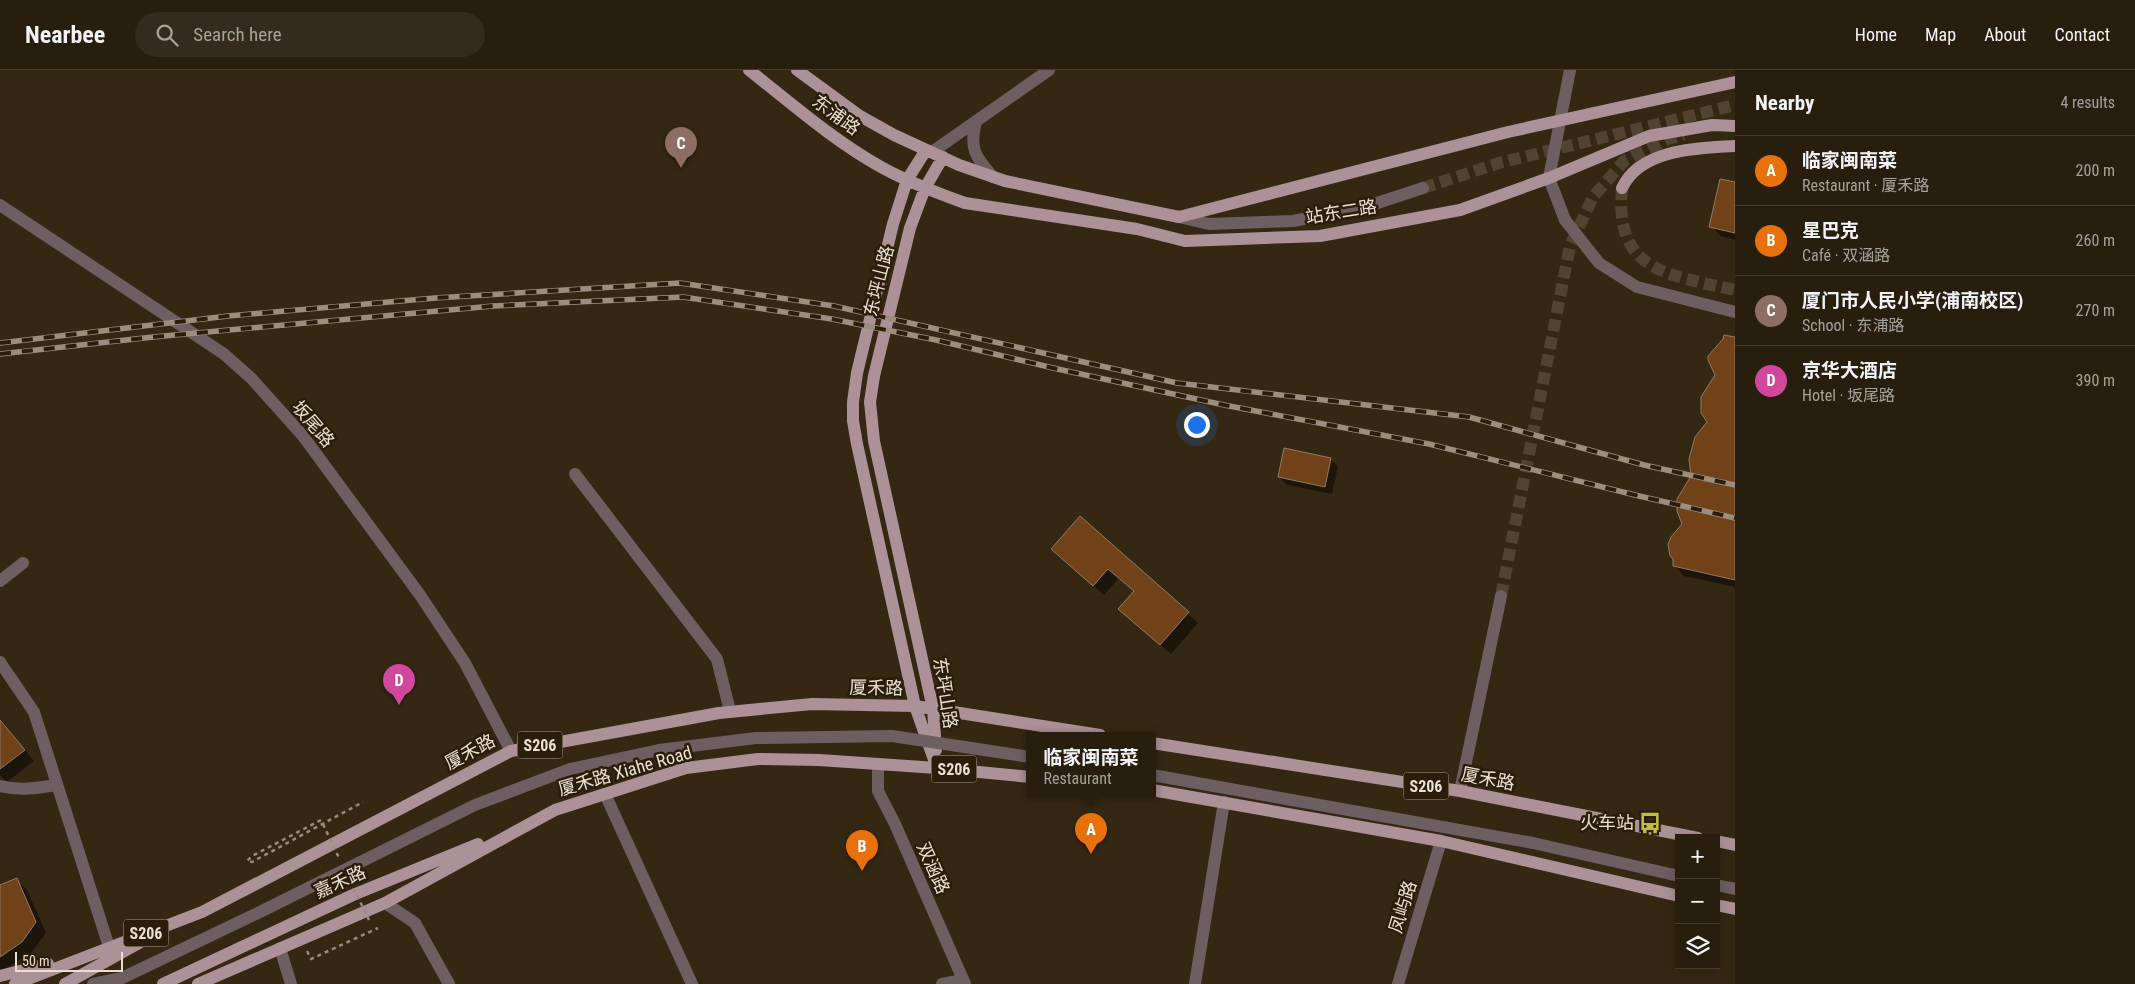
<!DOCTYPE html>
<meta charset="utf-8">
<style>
:root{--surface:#281e0e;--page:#342b1c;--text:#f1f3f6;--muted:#a5a29e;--line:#443c2e;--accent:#b45309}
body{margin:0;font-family:"Roboto Condensed","Noto Sans SC",sans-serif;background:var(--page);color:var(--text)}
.controls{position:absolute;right:15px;bottom:15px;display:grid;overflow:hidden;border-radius:0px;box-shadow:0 2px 12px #0003}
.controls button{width:45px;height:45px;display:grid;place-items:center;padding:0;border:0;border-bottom:1px solid var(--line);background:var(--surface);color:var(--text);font:25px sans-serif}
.scale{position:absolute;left:15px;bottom:12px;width:108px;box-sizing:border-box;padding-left:5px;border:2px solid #e8e0d3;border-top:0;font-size:14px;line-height:18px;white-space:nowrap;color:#e8e0d3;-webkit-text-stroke:4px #2a1e0a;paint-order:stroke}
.you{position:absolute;left:1196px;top:354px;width:18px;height:18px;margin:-12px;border:4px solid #fff;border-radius:50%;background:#1a73e8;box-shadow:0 0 0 8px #1a73e833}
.badge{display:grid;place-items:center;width:32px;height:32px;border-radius:50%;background:var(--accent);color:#fff;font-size:16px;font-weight:700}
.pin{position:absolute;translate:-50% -41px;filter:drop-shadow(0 1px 2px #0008)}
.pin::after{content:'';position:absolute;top:26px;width:18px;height:15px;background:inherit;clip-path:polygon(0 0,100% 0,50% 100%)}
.popup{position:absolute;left:1026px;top:662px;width:130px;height:65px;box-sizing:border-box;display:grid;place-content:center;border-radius:0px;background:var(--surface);filter:drop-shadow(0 1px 4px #0005);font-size:16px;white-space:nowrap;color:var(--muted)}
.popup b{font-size:19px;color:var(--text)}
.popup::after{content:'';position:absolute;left:50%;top:100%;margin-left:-10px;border:10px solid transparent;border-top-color:var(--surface)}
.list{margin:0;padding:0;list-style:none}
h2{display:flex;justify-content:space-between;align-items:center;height:65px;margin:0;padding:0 20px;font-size:21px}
h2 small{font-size:16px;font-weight:400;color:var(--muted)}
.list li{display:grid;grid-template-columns:32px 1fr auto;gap:15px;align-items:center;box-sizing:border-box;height:70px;padding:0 20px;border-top:1px solid var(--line)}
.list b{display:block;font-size:19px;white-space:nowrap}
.list p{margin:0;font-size:16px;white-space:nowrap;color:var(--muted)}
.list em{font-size:16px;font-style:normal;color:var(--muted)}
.icon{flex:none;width:28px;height:28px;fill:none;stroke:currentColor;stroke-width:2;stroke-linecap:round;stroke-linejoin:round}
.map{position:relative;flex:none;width:1735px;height:914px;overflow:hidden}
header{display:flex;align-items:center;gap:30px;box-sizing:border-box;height:70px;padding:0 25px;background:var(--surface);border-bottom:1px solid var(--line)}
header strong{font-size:24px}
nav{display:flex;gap:28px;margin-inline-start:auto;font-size:18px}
.search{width:350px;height:45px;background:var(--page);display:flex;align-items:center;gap:12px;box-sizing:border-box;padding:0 18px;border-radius:28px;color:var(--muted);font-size:19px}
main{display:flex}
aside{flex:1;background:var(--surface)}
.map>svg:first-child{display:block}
.shadow{fill:#0007}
.building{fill:#714117;stroke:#917a69}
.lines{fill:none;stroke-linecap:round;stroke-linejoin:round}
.minor-tunnel{stroke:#504430;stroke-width:12;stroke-dasharray:12 6;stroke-linecap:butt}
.major-tunnel{stroke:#504430;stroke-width:12;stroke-dasharray:12 6;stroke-linecap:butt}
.path{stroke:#978d7c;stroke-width:2.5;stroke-dasharray:4 4;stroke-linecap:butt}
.minor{stroke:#6c5f62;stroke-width:12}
.major{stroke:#ac9298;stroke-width:12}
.rail-casing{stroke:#9a8f7f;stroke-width:5.5}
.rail{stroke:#2a1e0a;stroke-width:4;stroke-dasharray:11;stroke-linecap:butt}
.path-bridge{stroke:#978d7c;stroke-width:2.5;stroke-dasharray:4 4;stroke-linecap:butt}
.minor-bridge{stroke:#6c5f62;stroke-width:12}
.labels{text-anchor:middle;stroke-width:5;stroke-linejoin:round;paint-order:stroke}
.shield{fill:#2a1e0a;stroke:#afa697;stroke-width:1}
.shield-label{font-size:16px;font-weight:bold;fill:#e8e0d3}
.street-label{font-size:18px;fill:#e8e0d3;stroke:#2a1e0a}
.poi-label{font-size:18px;fill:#e8e0d3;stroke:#2a1e0a;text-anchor:end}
</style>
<header>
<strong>Nearbee</strong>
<div class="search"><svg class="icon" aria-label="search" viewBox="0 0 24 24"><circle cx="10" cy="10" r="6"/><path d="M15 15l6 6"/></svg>Search here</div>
<nav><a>Home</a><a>Map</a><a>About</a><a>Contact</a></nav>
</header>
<main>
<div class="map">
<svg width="1735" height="914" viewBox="0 0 1735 914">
<rect width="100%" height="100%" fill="#352813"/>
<!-- shadow -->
<path class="shadow" d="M1735,114v56l-14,-4 -10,-10z
M1735,269v248l-51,-11 -10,-11 34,-143 9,-47z
M1330,389l8,7 -6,28 -45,-9 -8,-8z
M1080,448l118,105 -27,31 -41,-35 5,-28 -16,-13 -15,17 -41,-36z
M0,649l34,42 -27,21 -7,-7z
M16,810l11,10 19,43 -14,19 -32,20v-86z"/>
<!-- building -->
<path class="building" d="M1720,109l15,3v51l-26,-6z
M1724,265l11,2v243l-62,-14v-7l-3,-3 -2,-12 3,-7 11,-13 -5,-13v-12l14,-23 -2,-17 6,-22 12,-15 -6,-9v-16l14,-22 -7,-15v-4l15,-17z
M1284,378l47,10 -6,29 -47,-10z
M1080,446l109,96 -29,33 -42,-36 16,-18 -26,-22 -15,17 -42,-37z
M0,650l25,30 -25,19z
M17,808l19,44 -14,20 -22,15v-72z"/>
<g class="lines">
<!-- minor-tunnel -->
<path class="minor-tunnel" d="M1423,118l76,-25 236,-58
M1501,526l69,-350 23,-49 31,-36 44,-22 16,-4"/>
<!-- major-tunnel -->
<path class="major-tunnel" d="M1622,118c-8,85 48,87 113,102"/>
<!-- path -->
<path class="path" d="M321,750l-69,36 -5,5 5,1 111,-60
M307,881l4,8 67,-31"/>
<!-- minor -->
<path class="minor" d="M1570,0l-21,108 16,42 34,43 38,24 98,25
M976,52c-7,27 -1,34 17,55
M932,82l117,-82
M0,135l224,149 27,24 52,58 117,159 45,68 46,88
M1179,147l30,7 84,-3 72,-14 58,-19
M575,404l142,185 13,52
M0,511l23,-18
M0,592l34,50 75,235
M878,694v27l17,33 70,160
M1152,705l381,68 146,33
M0,716c19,5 38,2 57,-1
M1460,721l41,-195
M605,724l87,190
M1716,815l19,4
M385,833l30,20 34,61
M280,878l11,36
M942,914l21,-4
M1195,914l29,-182
M1398,914l43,-143"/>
<!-- major -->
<path class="major" d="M749,0c42,33 85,71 132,97 27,15 56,26 84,36l172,26 48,12 135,-5 140,-26 89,-32 100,-42 63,-11 23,1
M797,0l63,46 34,19 65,30 46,16 174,36 329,-85 227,-50
M926,80l-19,30 -14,44 -36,149 -4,29v19l4,23 58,262 22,62
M1622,118c18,-39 75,-40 113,-42
M1152,673l308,48 238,47
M936,680l-3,-41 -59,-268 -4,-39 4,-26 36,-148 15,-40 18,-31
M1152,720l289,51 238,55
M1716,771l19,4
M1716,835l19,4
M0,906l48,-12
M15,914l187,-72 309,-161 208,-38 93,-9 103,2 185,29
M65,914l74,-41
M163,914l190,-89 125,-51
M198,914l187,-81 170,-93 131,-42 72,-9 61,1 118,8 93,9"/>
<!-- rail casing -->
<g class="rail-casing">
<path id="rail" d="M0,273l228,-27 207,-18 245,-15 154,23 343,77 292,34 175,48 91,20
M0,284l153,-17 340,-31 190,-9 149,22 104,21 117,28 171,37 205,39 210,52 96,22"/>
</g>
<!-- rail -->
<use href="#rail" class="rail"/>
<!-- path-bridge -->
<path class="path-bridge" d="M323,754l16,34
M350,811l19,39"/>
<!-- minor-bridge -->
<path class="minor-bridge" d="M93,914l29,-6 142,-68 211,-105 95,-36 89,-19 97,-12 136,-2 138,21"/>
</g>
<!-- icons -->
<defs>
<g id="bus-bare" transform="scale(1.725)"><path d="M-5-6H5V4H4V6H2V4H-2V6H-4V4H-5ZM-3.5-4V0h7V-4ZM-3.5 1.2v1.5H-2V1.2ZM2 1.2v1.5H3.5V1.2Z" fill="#c5bc3d" stroke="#2a1e0a" stroke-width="2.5" paint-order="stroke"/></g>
</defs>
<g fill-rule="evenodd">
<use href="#bus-bare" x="1650" y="753"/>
</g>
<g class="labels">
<!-- shield labels -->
<g class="shield">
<rect x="517.5" y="661.5" width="45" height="27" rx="4"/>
<rect x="931.5" y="685.5" width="45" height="27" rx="4"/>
<rect x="1403.5" y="702.5" width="45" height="27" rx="4"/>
<rect x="123.5" y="849.5" width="45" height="27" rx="4"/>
</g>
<g class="shield-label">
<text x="540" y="681">S206</text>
<text x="954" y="705">S206</text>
<text x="1426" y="722">S206</text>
<text x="146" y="869">S206</text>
</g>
<!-- street labels -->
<g class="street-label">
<text transform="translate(836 45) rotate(36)" y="6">东浦路</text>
<text transform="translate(1341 142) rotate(-9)" y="6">站东二路</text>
<text transform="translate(879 211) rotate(-76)" y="6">东坪山路</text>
<text transform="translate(313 354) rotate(50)" y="6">坂尾路</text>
<text transform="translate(876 618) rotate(1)" y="6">厦禾路</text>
<text transform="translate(945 623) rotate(81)" y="6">东坪山路</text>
<text transform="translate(470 682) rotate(-28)" y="6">厦禾路</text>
<text transform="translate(625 701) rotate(-16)" y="6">厦禾路 Xiahe Road</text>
<text transform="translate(1488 709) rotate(11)" y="6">厦禾路</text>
<text transform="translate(933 798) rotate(66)" y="6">双涵路</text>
<text transform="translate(340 812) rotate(-24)" y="6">嘉禾路</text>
<text transform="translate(1403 837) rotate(-73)" y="6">凤屿路</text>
</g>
<!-- poi labels -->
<g class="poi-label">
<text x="1634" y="759">火车站</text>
</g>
</g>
</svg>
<div class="controls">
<button>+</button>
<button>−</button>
<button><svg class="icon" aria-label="layers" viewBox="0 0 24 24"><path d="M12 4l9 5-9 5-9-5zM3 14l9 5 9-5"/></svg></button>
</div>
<div class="scale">50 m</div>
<div class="you"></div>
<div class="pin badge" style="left:1091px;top:784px;background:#e8710a">A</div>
<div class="popup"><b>临家闽南菜</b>Restaurant</div>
<div class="pin badge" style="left:862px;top:801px;background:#e8710a">B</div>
<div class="pin badge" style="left:681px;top:98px;background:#8d6e63">C</div>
<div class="pin badge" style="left:399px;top:635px;background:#d1479c">D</div>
</div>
<aside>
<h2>Nearby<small>4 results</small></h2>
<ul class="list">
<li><span class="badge" style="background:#e8710a">A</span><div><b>临家闽南菜</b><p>Restaurant · 厦禾路</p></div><em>200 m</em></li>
<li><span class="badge" style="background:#e8710a">B</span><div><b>星巴克</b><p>Café · 双涵路</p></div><em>260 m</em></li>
<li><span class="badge" style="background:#8d6e63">C</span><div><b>厦门市人民小学(浦南校区)</b><p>School · 东浦路</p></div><em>270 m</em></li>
<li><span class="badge" style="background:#d1479c">D</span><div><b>京华大酒店</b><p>Hotel · 坂尾路</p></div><em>390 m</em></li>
</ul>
</aside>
</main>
